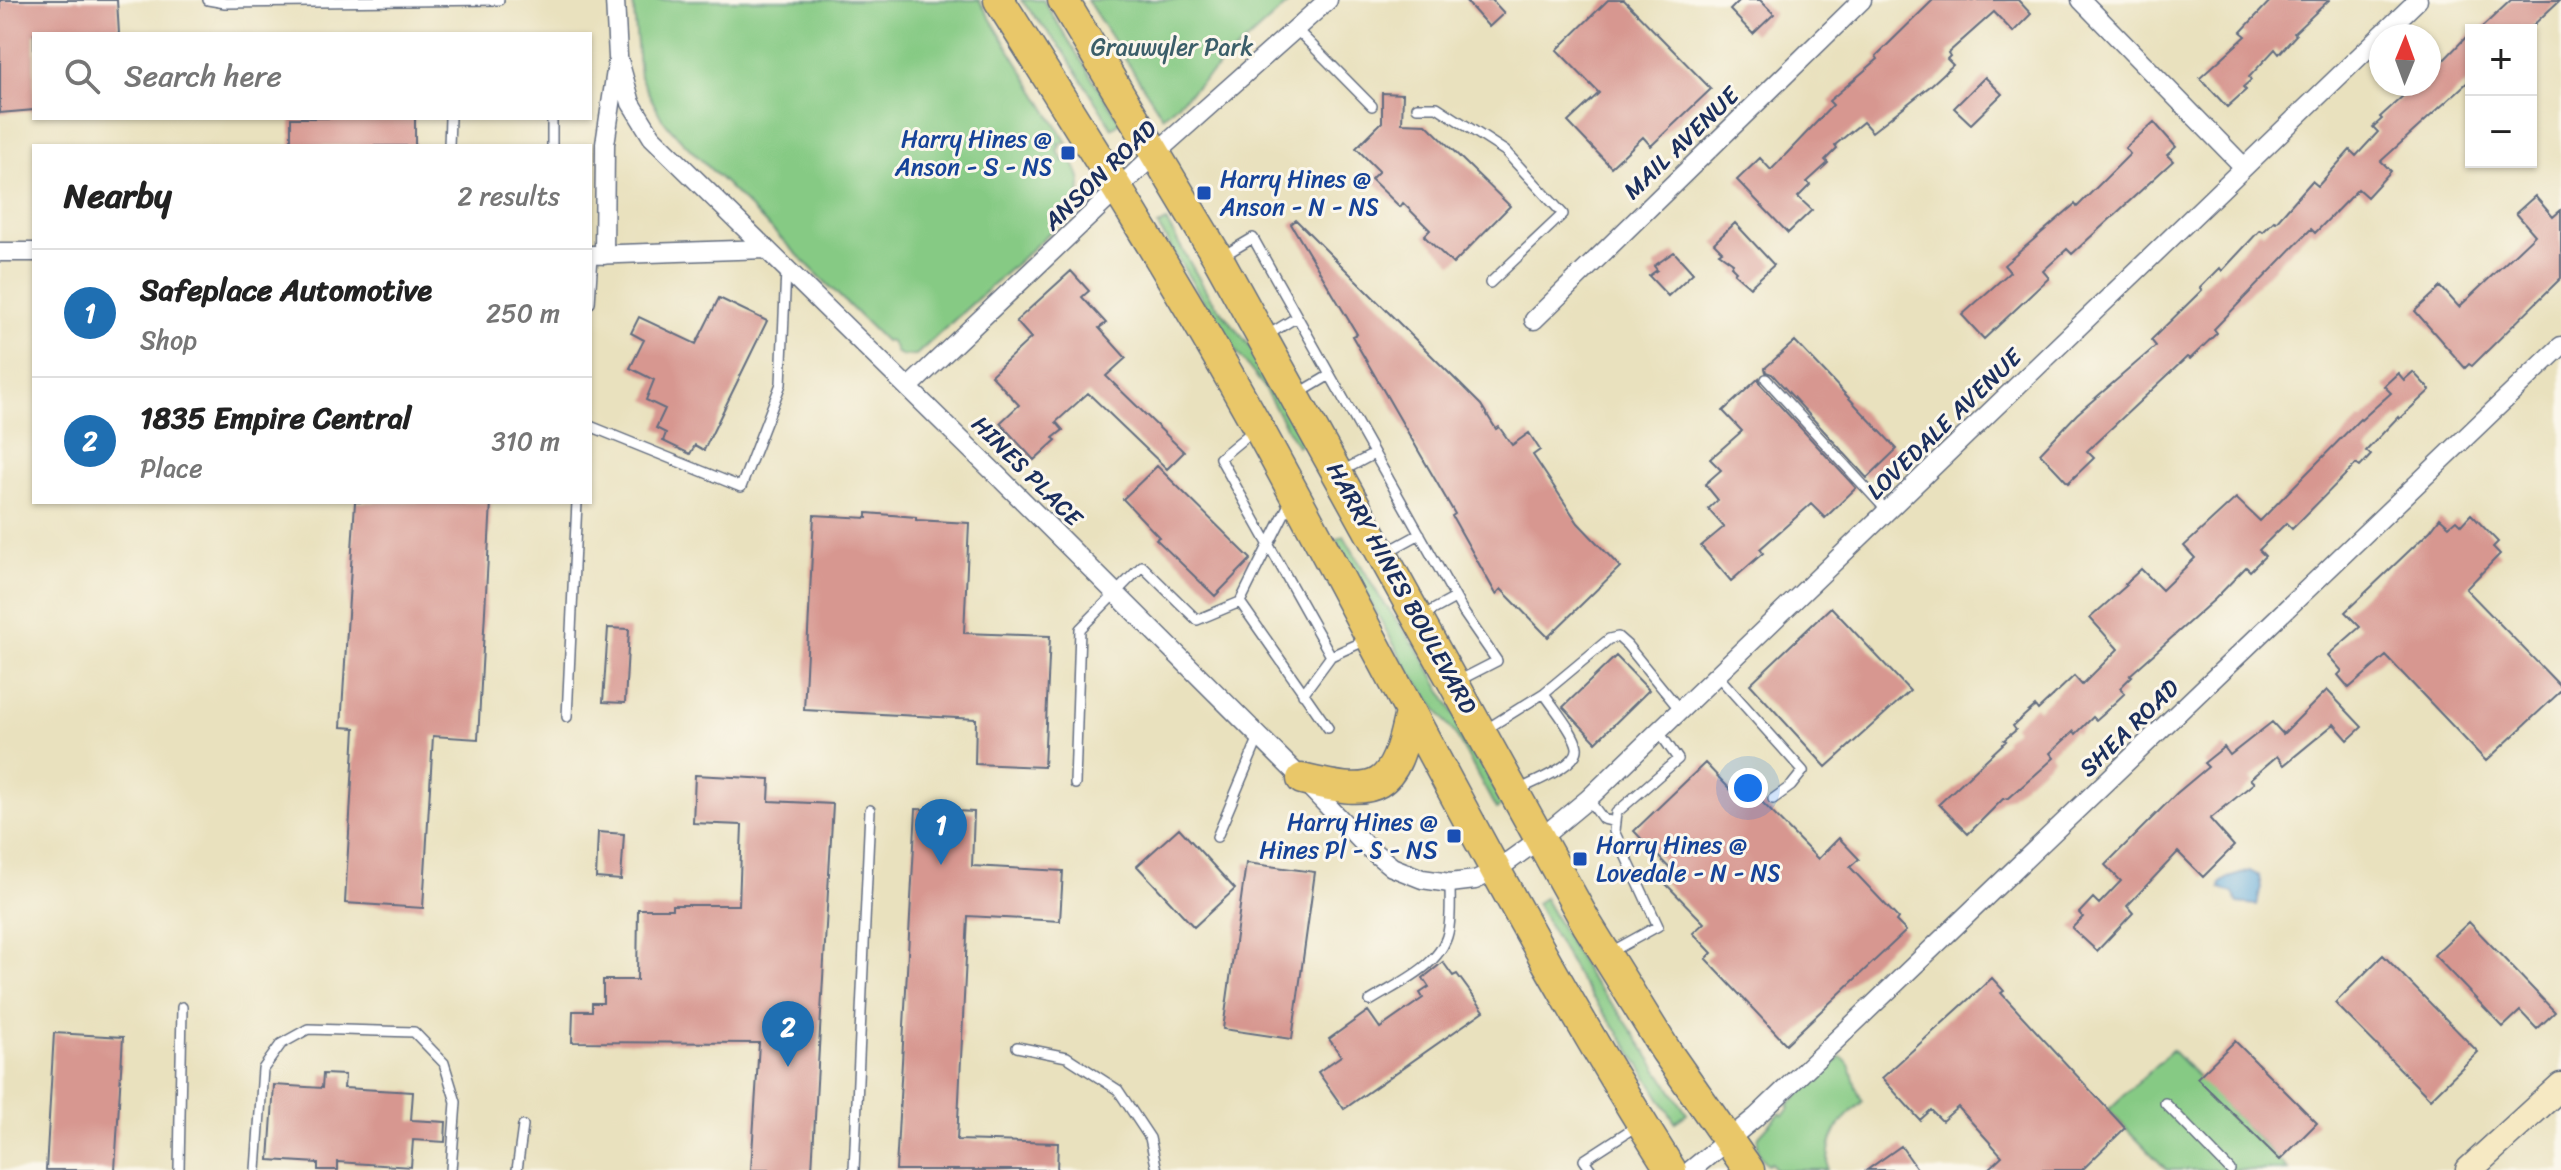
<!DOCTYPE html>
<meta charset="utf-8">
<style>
:root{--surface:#fff;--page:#f2f2f2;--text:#222;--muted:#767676;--line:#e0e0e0;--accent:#1f6fb2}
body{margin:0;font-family:Sriracha,sans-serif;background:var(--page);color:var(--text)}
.controls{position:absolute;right:24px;top:24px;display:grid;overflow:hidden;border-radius:0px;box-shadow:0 2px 6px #0004}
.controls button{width:72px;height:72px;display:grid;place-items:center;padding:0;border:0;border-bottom:2px solid var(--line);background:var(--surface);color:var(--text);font:40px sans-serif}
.compass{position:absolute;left:2369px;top:24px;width:72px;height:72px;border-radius:50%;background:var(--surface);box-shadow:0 2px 6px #0004;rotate:1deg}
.you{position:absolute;left:1748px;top:788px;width:28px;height:28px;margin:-20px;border:6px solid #fff;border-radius:50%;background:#1a73e8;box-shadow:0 0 0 12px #1a73e833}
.badge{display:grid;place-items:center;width:52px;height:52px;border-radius:50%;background:var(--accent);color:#fff;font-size:26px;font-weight:700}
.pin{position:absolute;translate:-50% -66px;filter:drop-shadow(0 2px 4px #0008)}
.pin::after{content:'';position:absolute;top:42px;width:28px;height:24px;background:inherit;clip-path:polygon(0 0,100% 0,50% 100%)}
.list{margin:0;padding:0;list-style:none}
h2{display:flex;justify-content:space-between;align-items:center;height:104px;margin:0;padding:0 32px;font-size:34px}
h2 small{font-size:26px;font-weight:400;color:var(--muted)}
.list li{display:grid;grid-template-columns:52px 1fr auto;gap:24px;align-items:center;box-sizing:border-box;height:128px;padding:0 32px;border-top:2px solid var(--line)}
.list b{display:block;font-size:30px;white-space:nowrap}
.list p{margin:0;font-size:26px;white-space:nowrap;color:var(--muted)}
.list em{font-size:26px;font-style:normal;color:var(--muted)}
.icon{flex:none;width:44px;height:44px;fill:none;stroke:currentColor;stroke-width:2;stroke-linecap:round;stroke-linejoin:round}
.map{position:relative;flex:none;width:2561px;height:1170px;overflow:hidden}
.search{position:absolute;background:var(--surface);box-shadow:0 2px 6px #0004;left:32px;top:32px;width:560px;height:88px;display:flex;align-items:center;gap:20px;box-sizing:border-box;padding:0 28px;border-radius:0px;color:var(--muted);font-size:30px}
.panel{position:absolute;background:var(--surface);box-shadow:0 2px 6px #0004;left:32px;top:144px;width:560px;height:360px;border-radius:0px}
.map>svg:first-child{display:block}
.green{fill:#86ca84;stroke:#507c71;stroke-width:2}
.water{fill:#62aad9;stroke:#3e6c9c;stroke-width:2}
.building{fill:#d79790}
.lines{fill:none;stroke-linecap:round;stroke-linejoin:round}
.lane-casing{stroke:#636d80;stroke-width:12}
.street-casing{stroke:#636d80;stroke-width:21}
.secondary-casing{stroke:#636d80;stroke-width:29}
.primary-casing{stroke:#636d80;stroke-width:33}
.lane{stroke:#fff;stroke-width:9}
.street{stroke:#fff;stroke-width:18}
.secondary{stroke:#f6e9c3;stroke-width:26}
.primary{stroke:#e9c769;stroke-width:30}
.transit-dot{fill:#1a4fb4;stroke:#fbf7ec;stroke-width:3}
.labels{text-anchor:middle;stroke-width:6;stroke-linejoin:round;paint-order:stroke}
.park-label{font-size:24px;fill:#3b5e69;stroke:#fbf7ec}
.transit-label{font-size:24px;fill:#164399;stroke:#fbf7ec;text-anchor:end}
.street-label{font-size:24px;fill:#1b2f5e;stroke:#fbf7ec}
</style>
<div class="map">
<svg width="2561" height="1170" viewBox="0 0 2561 1170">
<rect width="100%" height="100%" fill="#fbf7ec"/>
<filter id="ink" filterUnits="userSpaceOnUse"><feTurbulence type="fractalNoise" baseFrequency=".0125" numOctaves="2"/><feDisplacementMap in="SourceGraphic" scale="16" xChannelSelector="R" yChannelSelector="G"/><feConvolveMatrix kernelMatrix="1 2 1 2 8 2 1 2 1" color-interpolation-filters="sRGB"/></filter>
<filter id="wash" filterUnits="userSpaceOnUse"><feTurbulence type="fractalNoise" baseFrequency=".006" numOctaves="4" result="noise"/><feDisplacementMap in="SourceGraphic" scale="32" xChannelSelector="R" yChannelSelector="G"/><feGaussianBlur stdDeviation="1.8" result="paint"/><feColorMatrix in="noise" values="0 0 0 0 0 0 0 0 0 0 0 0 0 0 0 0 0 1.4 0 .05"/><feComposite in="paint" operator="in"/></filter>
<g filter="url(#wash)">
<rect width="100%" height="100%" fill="#e9e1be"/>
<!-- green -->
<path class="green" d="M633,0h346l88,143h-9l2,4 -3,2 6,12 7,-4c9,16 14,24 9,42l4,3 -167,153 -13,1 -8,-4v-4l-6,-8 -3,2 -205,-202 -19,-21 -22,-42z
M1021,0h22l77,122 -8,6 -49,-78z
M1087,0h205l-129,117z
M1166,221l43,75 43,53 53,93 -8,4 -36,-63 -34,-43 -69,-114z
M1344,536l35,60 44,61 81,147 -8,5 -39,-72 -50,-69 -71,-128z
M1544,898l45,79 33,39 65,98 -12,8 -49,-79 -45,-61 -45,-79z
M2172,1050l117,120h-122l-59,-60z
M1841,1057c16,10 10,30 22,44 -25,23 -36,33 -35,69h-52l-5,-8 -3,2c-10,-7 -12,-17 -9,-28l21,-23 3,2 7,-7 -2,-3z"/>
<!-- water -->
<path class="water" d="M2250,871l9,5 2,11 -4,18 -19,-2 -5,-10 -13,-4 1,-6 7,-5z"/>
<g id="blocks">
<!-- building -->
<path class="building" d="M0,0h117l2,34h-85v76l-34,3z
M1465,0h27l12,13 -15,14z
M1608,0h16l87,89 -60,57 -8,-9 -32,30 -43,-45 31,-29 -42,-43z
M1740,0h20l14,14 -21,20 -23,-24z
M1933,0h85l13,14 -18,18 -19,-20 -46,41 2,3 -3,3 6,6 -24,22 -57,45 -9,-10 -28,23 2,3 -12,12 3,3 -21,19 3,3 -12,12 14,13 -24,23 -51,-53 23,-22 11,12 62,-65 -4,-4 49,-42 -2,-3z
M2271,0h58l-35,33 2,2 -17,19 -4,-5 -26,28 2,3 -8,7 3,3 -19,17 -27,-29 46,-42 -5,-4z
M2511,0h49l-32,30h-49z
M2471,32v47l-90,82 10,10 -24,26 -9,-8 -43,44 -4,-4 -97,100 3,4 -27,26 -3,-2 -100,94 7,7 -26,25 -28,-30 37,-39 79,-68 -5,-6 51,-50 -2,-2 20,-20 2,3 38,-41 3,2 11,-11 2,1 36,-41 6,5 32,-36 6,6 22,-24 -5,-5 9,-8 -2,-2 36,-33h13v-13l12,-8z
M1985,77l17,17 -31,30 -17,-16z
M1382,93l21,1 -1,29 24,1 84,82 -57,58 -29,-28 6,-6 -27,-27 -3,4 -29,-28 8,-8 -23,-23 26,-26z
M291,118h124v28h-124z
M2154,122l22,25 -9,8 6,6 -101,93 -5,-5 -24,22 6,7 -65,61 -22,-24 48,-43 -6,-7 71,-61 2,3 53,-53 -5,-6z
M2535,196l18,21 8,-7v68l-89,88 -3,-2 -4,4 -50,-57 26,-24 18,20 76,-72 -19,-22z
M1296,220l185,185 15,24 3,-2 13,18 17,-12 11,17 -7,5 45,68 42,44 -72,70 -47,-48 -5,5 -44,-78 3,-2 -103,-178 5,-2 -66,-110z
M1735,223l39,42 -24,22 -16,-14 2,-2 -5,-5 2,-3 -14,-10 3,-2 -8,-8z
M1674,252l19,21 -25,23 -19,-20 8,-6 -3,-4z
M1071,271l18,20 -7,6 24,26 -7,5 27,30 -20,18 78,76 -17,17 -79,-76 -32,29 7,8 -10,8 3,2 -22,20 -34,-37 19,-18 -28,-30 40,-37 -15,-17z
M719,298l48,23 -63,129 -9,-5 -5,9 -27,-13 3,-8 -10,-5 9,-19 -19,-9 8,-20 -24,-12 14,-28 -13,-7 8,-16 57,27z
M1795,341l102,108 -30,29 -95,-104 -6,-2 -1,-4z
M2413,372l17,18 -31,29 -1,-2 -32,34 5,4 -11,12 -4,-3 -64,65 -6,-6 -27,27 6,6 -15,15 -4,-4 -31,32 -85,76 2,1 -12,12 5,5 -20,19 -9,8 -3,-3 -17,17 -2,-3 -24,22 4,5 -45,40 -6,1 -35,35 -29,-30 67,-63 -2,-1 12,-10 -3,-4 22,-20 3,4 36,-34 8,9 36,-36 -28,-31 37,-33 -2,-1 16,-15 21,21 33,-32 -11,-12 52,-48 24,23 100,-102 1,1 30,-27 -7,-7 14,-13 6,7z
M1759,378l1,6 96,104 -31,30 -14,-14 -51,45 3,4 -32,28 -30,-35 23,-19 -16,-18 10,-9 -13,-16 16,-14 -11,-11 32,-28 -19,-20z
M1157,466l94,93 -36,37 -59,-57 3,-2 -36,-38z
M355,502h136l-13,237 -45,-3 -10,172 -78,-5 10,-175 -14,-1z
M867,513l49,4v3l53,3 -5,110 86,3 -6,131 -69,-3 1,-45 -172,-9 10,-195 53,3z
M2471,514l27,28 -5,5 7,7 -34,35 95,98v4l-75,70 -100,-105 -37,32 -11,-13 4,-4 -14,-16 32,-28 -15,-15 85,-81 10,-13 9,8 7,-6 5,5z
M1831,607l79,84 -84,76 -76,-83z
M608,628l21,1 -4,74 -22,-1z
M1616,656l33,34 -53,52 -33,-35z
M2327,690l35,37 -14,13 -14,-16 -50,41 -7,-9 -27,23 4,4 -44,36 24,27 -31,31 -25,-25 -51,54 6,7 -36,38 -25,-23 11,-11 -4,-4 14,-15 6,6 22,-23 -16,-16 72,-72 31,-26 -4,-4 20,-16 6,8 42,-33 11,12z
M1705,763l39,41 11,-9 63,64 21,-21 20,21 -9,8 48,51 -2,3 10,10 -120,113 -80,-85 6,-6 -19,-20 11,-10 -40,-41 10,-9 -40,-42z
M695,775l75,4 -1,22 64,3 -21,366h-61l8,-127 -187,-1 1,-31h19v-8h11v-23h34l1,-71h34v-4h67l3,-80 -49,-2z
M916,809l58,3 -2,54 91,5 -3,50 -92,-5 -11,224 101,3 -1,27h-161z
M1179,828l56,61 -41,38 -57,-61z
M598,832l26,2 -3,46 -25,-2z
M1246,863l69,9 -23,167 -69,-10z
M2469,922l86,90 -18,17 -17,-18 -17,16 -69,-72z
M2383,955l95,97 -48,47 -95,-96z
M1443,962l10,14 4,-2 27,37 -140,98 -26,-37 23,-16 -12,-17 39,-28 12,17 43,-30 -3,-5 9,-6 -6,-9z
M1992,978l12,13 -3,2 124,135 -43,42h-95l15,-14 -44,-49 -16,14 -11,-11 -11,10 -38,-42z
M54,1033l69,4 -8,133h-69z
M2235,1041l82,82 -37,37 -83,-82z
M323,1074l22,1 -1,13 69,4 -2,28 35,2 -1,20 -32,-2 -2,27 -73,-5v8h-20v-7l-49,-3 5,-75 48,3z
M1901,1146l17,24h-51z"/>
</g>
</g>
<g filter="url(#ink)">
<use href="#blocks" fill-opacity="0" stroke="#636d80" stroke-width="2"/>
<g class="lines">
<!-- lane casing -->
<g class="lane-casing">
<path id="lane" d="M208,0l17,3 274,-3
M1296,29l76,77
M1417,107h20l68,44 58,63 -73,69
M552,118v28
M449,146l1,-28
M1221,257l32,-19 211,375 33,48 -39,20
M590,303l3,-48
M1266,336l31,-19
M1766,379l122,133
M1298,394l32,-19
M590,426l151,61 40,-103 5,-114
M1255,429l-35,29 111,198 38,-17
M1342,471l32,-17
M1290,502l-50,100 88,126
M1387,552l33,-18
M1422,616l33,-18
M1717,675l86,96 -12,15 -18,13
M1303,694l28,-38
M567,717l10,-215
M1485,730l59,-37 65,-54 9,-2 9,8 53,65
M1075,784l5,-155 62,-63 55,54 43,-18
M1518,790c13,-7 62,-25 59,-43 -2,-14 -25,-41 -33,-54
M1588,799l15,20 12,3
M1217,837l42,-100
M1611,952l47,-26 -44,-95 2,-18 62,-54 -19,-27
M1370,1001c28,-18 75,-36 79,-74 2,-15 1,-30 1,-44
M1017,1047l50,10 51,33 32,48 7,32
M2165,1103l65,67
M179,1170l3,-163
M256,1170l7,-101 18,-25 27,-15 106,3 30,31 12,39 -5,68
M517,1170l6,-44
M854,1170l16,-360
M1591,1170l-7,-10 54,-35"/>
</g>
<!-- street casing -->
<g class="street-casing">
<path id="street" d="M615,0l3,57 13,46 21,34 348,341 302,301 63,66 27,22 30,12 28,4 25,-3 20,-9 46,-33 47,-39 830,-799
M2081,0l162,166
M0,252h34
M590,255l176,-6
M604,255l1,-111 12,-80
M1534,320l328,-320
M908,388l249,-236 171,-152
M1691,1170l65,-53 805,-771"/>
</g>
<!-- secondary casing -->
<g class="secondary-casing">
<path id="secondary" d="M2469,1170l92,-84"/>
</g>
<!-- primary casing -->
<g class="primary-casing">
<path id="primary" d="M999,0c89,141 179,283 260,429 136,248 260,502 412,741
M1063,0l155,258 369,666 79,127 83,119
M1302,779c77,19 92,12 108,-67"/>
</g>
<!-- lane -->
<use href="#lane" class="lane"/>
<!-- street -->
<use href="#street" class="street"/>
<!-- secondary -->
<use href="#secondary" class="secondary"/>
<!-- primary -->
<use href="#primary" class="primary"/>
</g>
</g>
<!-- markers -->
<g class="transit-dot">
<rect x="1060" y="145" width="16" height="16" rx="4"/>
<rect x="1196" y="185" width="16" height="16" rx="4"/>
<rect x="1446" y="828" width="16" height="16" rx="4"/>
<rect x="1572" y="851" width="16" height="16" rx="4"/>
</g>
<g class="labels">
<!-- park labels -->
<g class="park-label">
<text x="1172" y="55">Grauwyler Park</text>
</g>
<!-- transit labels -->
<g class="transit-label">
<text x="1052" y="147">Harry Hines @<tspan x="1052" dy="28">Anson - S - NS</tspan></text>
<text x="1220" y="187" text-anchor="start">Harry Hines @<tspan x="1220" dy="28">Anson - N - NS</tspan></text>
<text x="1438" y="830">Harry Hines @<tspan x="1438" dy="28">Hines Pl - S - NS</tspan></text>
<text x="1596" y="853" text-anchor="start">Harry Hines @<tspan x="1596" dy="28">Lovedale - N - NS</tspan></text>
</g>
<!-- street labels -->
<g class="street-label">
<text transform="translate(1681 143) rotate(-44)" y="8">MAIL AVENUE</text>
<text transform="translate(1100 175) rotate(-44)" y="8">ANSON ROAD</text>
<text transform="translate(1944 424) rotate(-44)" y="8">LOVEDALE AVENUE</text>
<text transform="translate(1027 471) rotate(45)" y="8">HINES PLACE</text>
<text transform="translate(1402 588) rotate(61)" y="8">HARRY HINES BOULEVARD</text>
<text transform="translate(2129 728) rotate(-44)" y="8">SHEA ROAD</text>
</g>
</g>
</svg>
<div class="controls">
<button>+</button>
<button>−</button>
</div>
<svg class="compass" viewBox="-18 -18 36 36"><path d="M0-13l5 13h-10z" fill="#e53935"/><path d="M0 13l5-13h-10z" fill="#767676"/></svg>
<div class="you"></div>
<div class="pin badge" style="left:941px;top:865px">1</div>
<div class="pin badge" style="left:788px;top:1067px">2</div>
<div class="search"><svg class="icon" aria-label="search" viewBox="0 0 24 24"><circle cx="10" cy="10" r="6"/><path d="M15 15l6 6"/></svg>Search here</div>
<section class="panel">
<h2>Nearby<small>2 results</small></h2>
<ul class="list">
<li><span class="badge">1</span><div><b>Safeplace Automotive</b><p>Shop</p></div><em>250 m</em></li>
<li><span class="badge">2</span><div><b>1835 Empire Central</b><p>Place</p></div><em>310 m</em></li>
</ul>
</section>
</div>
